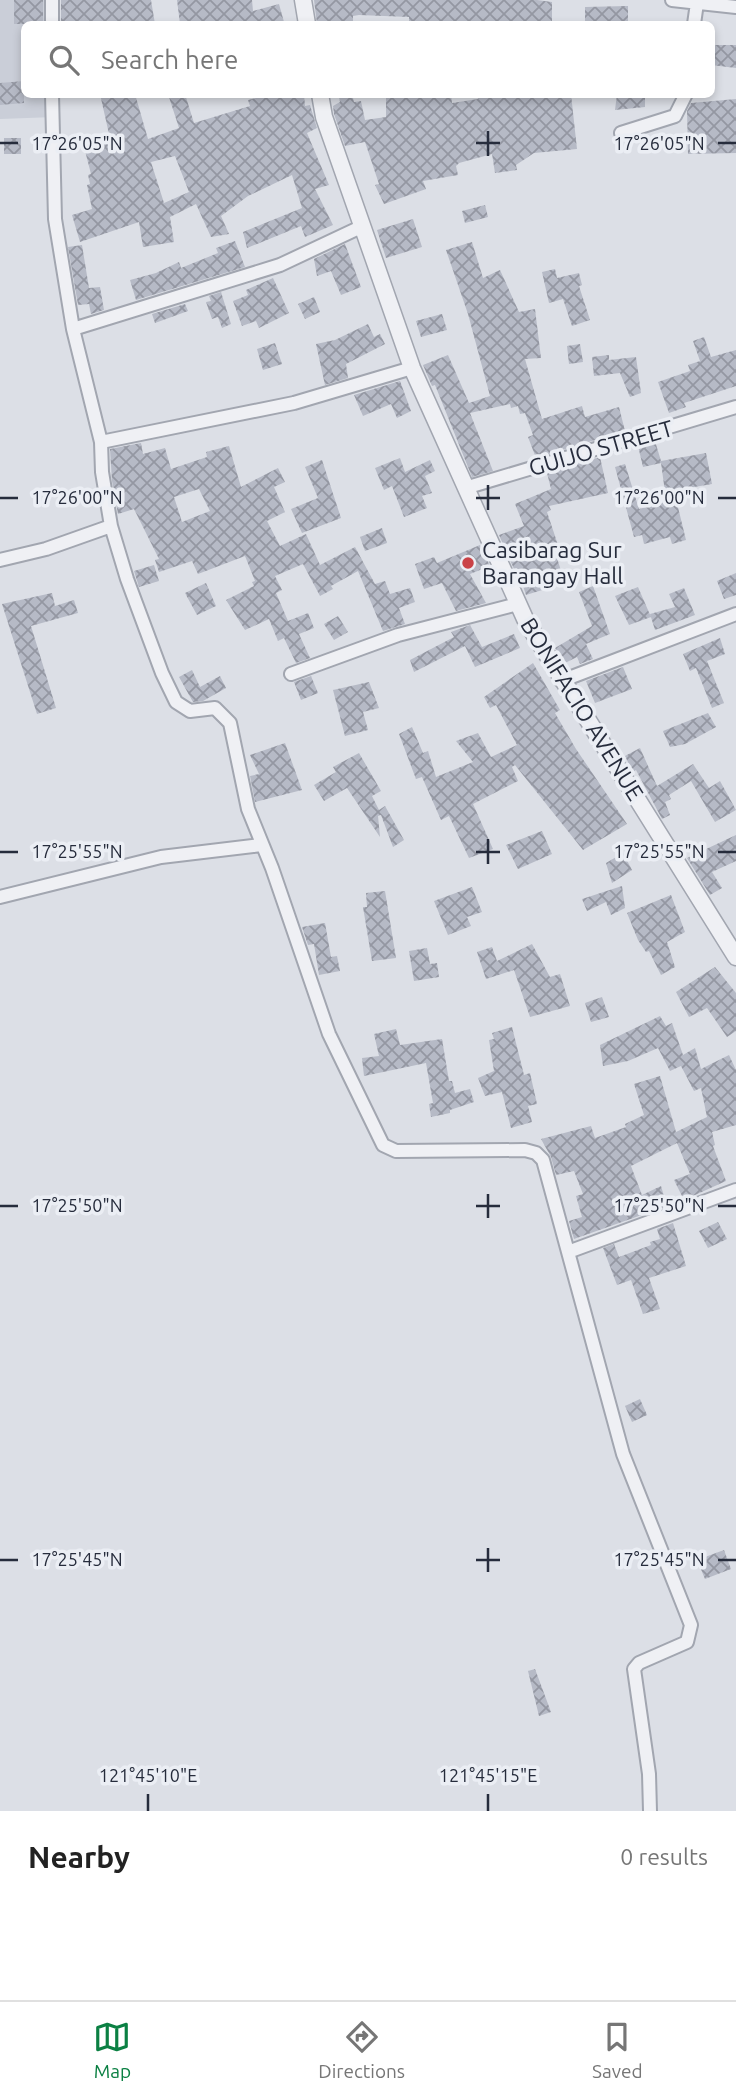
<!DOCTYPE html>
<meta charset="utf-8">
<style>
:root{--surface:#fff;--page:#f2f2f2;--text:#222;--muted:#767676;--line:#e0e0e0;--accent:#0b8043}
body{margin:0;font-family:Ubuntu,sans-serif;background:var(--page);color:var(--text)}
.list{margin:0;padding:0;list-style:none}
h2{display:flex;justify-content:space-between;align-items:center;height:91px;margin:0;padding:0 28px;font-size:30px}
h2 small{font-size:23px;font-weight:400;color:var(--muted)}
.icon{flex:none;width:38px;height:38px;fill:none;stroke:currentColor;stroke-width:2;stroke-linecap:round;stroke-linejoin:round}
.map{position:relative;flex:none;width:736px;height:1811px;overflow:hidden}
.search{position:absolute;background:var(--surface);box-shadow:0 4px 10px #0003;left:21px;right:21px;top:21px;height:77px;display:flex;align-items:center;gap:18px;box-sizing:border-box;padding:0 24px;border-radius:10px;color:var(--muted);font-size:26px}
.sheet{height:189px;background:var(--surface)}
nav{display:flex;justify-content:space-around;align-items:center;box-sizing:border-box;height:98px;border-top:2px solid var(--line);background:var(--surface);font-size:19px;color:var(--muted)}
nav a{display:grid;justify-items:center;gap:4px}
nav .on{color:var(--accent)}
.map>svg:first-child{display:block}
.built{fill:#caced8}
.building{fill:url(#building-cross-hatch);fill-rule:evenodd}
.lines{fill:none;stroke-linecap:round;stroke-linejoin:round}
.minor-casing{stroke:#a2a6b0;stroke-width:16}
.tertiary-casing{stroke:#a2a6b0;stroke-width:19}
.minor{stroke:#eff0f4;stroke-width:12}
.tertiary{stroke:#eff0f4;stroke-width:16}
.ticks{fill:none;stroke:#262c3c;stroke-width:2.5}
.poi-dot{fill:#ca4247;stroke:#ebeef4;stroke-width:2.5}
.labels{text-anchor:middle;stroke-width:7;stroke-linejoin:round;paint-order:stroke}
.street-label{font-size:23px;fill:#262c3c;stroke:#ebeef4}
.poi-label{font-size:23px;fill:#262c3c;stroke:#ebeef4;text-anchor:start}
.ticks-label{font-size:18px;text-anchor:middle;fill:#262c3c;stroke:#ebeef4;stroke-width:7;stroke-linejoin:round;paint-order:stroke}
</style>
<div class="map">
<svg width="736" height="1811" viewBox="0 0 736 1811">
<defs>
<pattern id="building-cross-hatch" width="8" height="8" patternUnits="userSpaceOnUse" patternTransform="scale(1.75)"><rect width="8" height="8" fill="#b6bac6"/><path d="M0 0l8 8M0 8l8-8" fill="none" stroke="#9497a2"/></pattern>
</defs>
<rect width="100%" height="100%" fill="#dcdfe6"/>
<!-- built -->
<path class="built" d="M0,0h55l-2,24h-29v70l28,1 2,22 -54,2z"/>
<!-- building -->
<path class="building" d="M14,0h29v24h-29z
M61,0h90l4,24h-94z
M177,0h75l1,11 26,-7 5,18 -104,2z
M314,0h223l15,2v19h-17l1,3h-21v-3h-23l1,3h-84v-7l-50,-2 -6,1v8h-36z
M628,6v18h-43v-17z
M711,45h25v23l-25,-3z
M24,81v22l-24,2v-22z
M100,94h35l13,45 31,-11 -11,-34h17l9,29 56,-17 -2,-6 8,-2v-4h48l1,12 5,-1 7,23 -10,5 22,52 -14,4 18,36 -28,12 -4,-11 -54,22 -4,-16 59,-24 -10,-33 -44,21 -27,20 8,18 -18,3 -15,-33 -26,13 4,25 -31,5 -4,-25 -59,20 -8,-27 20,-6 -5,-24 3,-1 -2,-9 3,-1 -8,-31 26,-9zM175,156l14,36 -25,11 -13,-41z
M352,94l2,8 7,-1 4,19 21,-3v-23h65l1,9 26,-4 -1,-5h94l6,55 -43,4 -18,12 1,5 -22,3 -3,-19 -33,9 -3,3 2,9 -35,6 3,8 -42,15 -9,-19 4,-1 -14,-42 -20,4 -11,-32 -1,-8 7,-4 -1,-5z
M617,94h28v13l-30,3z
M736,99v54l-48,1 -1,-43 4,-8z
M4,138h17v16h-17z
M485,205l3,12 -23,6 -3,-12z
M413,219l9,28 -36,11 -9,-28z
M235,241l10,26 -109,33 -6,-20 26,-7 23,-11 2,6 37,-15 -2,-5z
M472,242l11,36 17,-8 19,42 16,-3 6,49 -16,1 17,60 40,-13 3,11 34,-10 6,24 -89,27 -8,-21 5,-2 -8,-22 -5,1 -2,-8 -7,2 -1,-4 -40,9 23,58 -21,6 -37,-92 -3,1 -9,-21 25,-10 21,48 21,-7 -22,-82 -22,-64z
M345,244l16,43 -20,8 -10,-24 -14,5 -3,-17z
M82,245l7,43 11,-1 4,23 -13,4 -2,-10 -11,1 -10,-58z
M555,269l2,9 22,-5 3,12 -3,1 11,34 -18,6 -9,-27 -14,4 -7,-31z
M273,278l16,35 -30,15 -3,-7 -14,5 -9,-25 15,-6 -2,-5z
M221,292l10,32 -9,4 -4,-11 -6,2 -6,-17 5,-1 -2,-5z
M314,297l6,15 -15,7 -7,-15z
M185,304l3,7 -33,12 -3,-9z
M442,314l5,16 -26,7 -5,-16z
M368,324l6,13 6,-3 5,10 -39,20 2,14 -23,7 -9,-41 19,-4z
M704,337l7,20 25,-7v36l-52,17 2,4 -17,6 -11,-31 32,-11 -2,-6 12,-4 -7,-20z
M275,343l7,21 -19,6 -6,-21z
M580,344l3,18 -14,2 -2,-18z
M609,355v5l27,-3 5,36 -11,4 -10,-24 -26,3 -2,-19z
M400,381l11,30 -14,7 -6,-14 -28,12 -9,-21z
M655,441l6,20 45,-8 6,31 -47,8 -4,-29 -18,4 -5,-21z
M141,443l2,11 22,-6 6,21 36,-12 -1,-5 23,-6 12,41 37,-19 7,14 -11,5 11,25 -18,9 13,25 26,-12 14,31 35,-18 20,37 10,-3 5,13 20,-6 5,14 -16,6 6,16 -22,7 -25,-60 -27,15 2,3 -13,7 -17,-32 -28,12 7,14 -6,3 12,28 20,-8 6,15 -15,6 11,24 -14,5 -12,-25 -6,3 -9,-22 -24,11 -19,-30 28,-14 -2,-4 3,-1 -10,-25 -47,18 -6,-13 -33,11 -4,-12 4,-1 -25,-50 -16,5 -6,-33 -2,-32zM199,489l11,22 -28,11 -8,-25z
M600,457l8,36 -59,13 2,4 -4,2 14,42 -5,1 9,28 -39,12 -9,-27 -3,1 -15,-34 25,-9 -9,-22 36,-15 -4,-16z
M400,458l5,14 25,-12 5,11 -10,5 7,17 -10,3 5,12 -23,9 -12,-31 -8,4 -9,-22z
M322,460l19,58 -39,15 -11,-24 27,-11 -13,-31z
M625,464l14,45 37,-10 10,41 -14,4 -2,-7 -26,7 -2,-9 -8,2 -19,-70z
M382,528l5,15 -22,8 -5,-14z
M480,545l10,21 -20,8 16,29 -30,8 -14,-28 -18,6 -9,-25 19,-7 3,6z
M154,565l5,16 -20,6 -5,-16z
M736,573v22l-12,4 -7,-18z
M206,583l10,23 -19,9 -12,-22z
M593,586l17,48 -24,10 7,15 -13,5 -3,-7 -12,6 -10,-15 37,-22 -13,-34z
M638,587l13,30 -22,8 -14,-29z
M684,588l11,27 -40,15 -5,-16 25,-7 -6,-13z
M52,593l3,13 19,-6 4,13 -47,13 25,82 -19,6 -35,-110z
M338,616l10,16 -14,8 -10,-16z
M470,625l12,22 32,-13 6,14 -45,19 -10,-21 -51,26 -4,-12 44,-23 -3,-5z
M720,638l5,16 -18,7 17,42 -12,5 -16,-40 -6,3 -7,-17z
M533,663l27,47 -5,3 21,36 51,75 -44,26 -68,-85 -3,2 6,14 -45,23 20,45 -24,9 -20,-42 -8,4 -19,-43 -6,2 -17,-45 13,-7 11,26 5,-2 8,26 37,-15 -17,-21 22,-8 13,24 26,-12 -21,-40 -6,3 -6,-11z
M623,667l9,22 -37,14 -9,-22z
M192,670l8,17 20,-11 6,12 -23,13 -10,1 -14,-25z
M311,676l7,17 -17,7 -7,-18z
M369,682l10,26 -16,4 5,18 -23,6 -12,-46z
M708,713l8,14 -31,17 -15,3 -7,-16z
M285,743l17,47 -47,12 -5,-26 9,-2 -9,-19z
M640,748l17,38 36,-22 16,24 11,-7 16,29 -21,12 -24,-41 -22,14 2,4 -6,3 5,13 -8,4 -26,-49 -3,2 -8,-16z
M359,753l22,38 -9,5 7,14 6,-4 19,34 -11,7 -12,-32 -3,1 2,21 -33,-49 -23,13 -10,-16 22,-13 -3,-5z
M542,831l10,23 -34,15 -12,-24z
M736,835v26l-24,11 10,16 -12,7 -23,-37z
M623,853l9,17 -20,13 -6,-20z
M622,886l3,22 -14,7 -5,-13 -19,9 -5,-12z
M472,887l10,25 -15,5 4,9 -23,9 -14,-34z
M385,891l11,67 -24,3 -9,-54h4l-1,-14z
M671,895l14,37 -18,10 8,25 -14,8 -12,-24 -3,1 -8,-12 -11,-27z
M325,923l6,34 6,-1 3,15 -21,4 -5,-31 -6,1 -6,-18z
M532,944l18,33 10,-3 10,32 -40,11 -16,-47 -28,9 -9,-27 15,-5 5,14z
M427,948l3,16 7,-1 2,14 -25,4 -5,-30z
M715,967l21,26v38l-9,6 -20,-29 -18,9 -13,-25z
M602,997l7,20 -18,5 -6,-19z
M660,1016l6,10 6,-3 11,32 12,-7 6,21 28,-14 7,15v55l-24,7 3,13 -2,1 13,35 -42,19 -10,-20 16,-6 -13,-31 -46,23 11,29 19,-9 6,20 -93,33 -5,-18 13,-4 -6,-21 7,-2 -9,-23 -18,4 -5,-18 -10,-18 50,-13 4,12 31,-11 -1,-3 19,-9 -10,-31 26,-8 16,56 31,-15 -6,-29 -7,3 -13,-25 -11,5 -12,-23 -30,13 -25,5 -3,-21z
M512,1027l12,48 6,-2 7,31 -9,2 4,16 -21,6 -9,-36 -17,4 -7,-18 16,-7 -5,-31 5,-1 -2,-6z
M396,1029l4,16 42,-6 7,42h3l3,12 15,-4 4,13 -24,8v3l-19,4 -2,-13 4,-1 -7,-40 -62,13 -2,-18 17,-2 -5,-22z
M718,1222l9,17 -19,9 -9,-17z
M673,1223l13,43 -37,12 11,31 -17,5 -12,-34 -14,5 -14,-37 11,-4 5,13 32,-12 -1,-3 10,-3 -3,-10z
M640,1399l7,16 -15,7 -7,-16z
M724,1550l7,19 -26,10 -8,-19z
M535,1669l16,43 -12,4 -11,-45z"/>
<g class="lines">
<!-- minor casing -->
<g class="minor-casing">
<path id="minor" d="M672,0l64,7
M52,24v-24
M694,24l3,-21
M52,94l3,125 18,110
M621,133l54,-17 11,-22
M101,442l193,-39 118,-35
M465,488l271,-81
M111,526l16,53 35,94 14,29 14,9 25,-3 15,15 18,86 24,59 57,166 54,111 13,6 129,-1 11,3 7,7 80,294 68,171 -4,17 -48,21 -5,6 15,105 1,37
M0,560l46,-11 65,-23 -9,-54 -1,-30 -28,-113 207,-64 83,-39
M291,674l107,-39 120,-31
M561,681l175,-67
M0,897l161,-40 100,-12
M568,1252l168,-62"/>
</g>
<!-- tertiary casing -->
<g class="tertiary-casing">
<path id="tertiary" d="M303,0l4,24
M320,94l4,23 88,251 114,253 210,336"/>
</g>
<!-- minor -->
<use href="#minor" class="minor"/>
<!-- tertiary -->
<use href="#tertiary" class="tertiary"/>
</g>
<!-- ticks -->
<path class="ticks" d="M488,131v25M0,143h18M476,143h24M718,143h18M488,485v25M0,498h18M476,498h24M718,498h18M488,839v25M0,852h18M476,852h24M718,852h18M488,1194v24M0,1206h18M476,1206h24M718,1206h18M488,1548v24M0,1560h18M476,1560h24M718,1560h18M148,1794v17M488,1794v17"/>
<!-- markers -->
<circle class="poi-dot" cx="468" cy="563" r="7"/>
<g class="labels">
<!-- street labels -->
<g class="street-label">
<text transform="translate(601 448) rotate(-16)" y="8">GUIJO STREET</text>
<text transform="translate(582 709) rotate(58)" y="8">BONIFACIO AVENUE</text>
</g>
<!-- poi labels -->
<g class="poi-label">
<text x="482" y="558">Casibarag Sur<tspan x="482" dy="26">Barangay Hall</tspan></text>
</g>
</g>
<g class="ticks-label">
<text x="77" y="150">17°26'05"N</text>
<text x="659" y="150">17°26'05"N</text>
<text x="77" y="504">17°26'00"N</text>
<text x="659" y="504">17°26'00"N</text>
<text x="77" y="858">17°25'55"N</text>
<text x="659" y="858">17°25'55"N</text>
<text x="77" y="1212">17°25'50"N</text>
<text x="659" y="1212">17°25'50"N</text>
<text x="77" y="1566">17°25'45"N</text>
<text x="659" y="1566">17°25'45"N</text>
<text x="148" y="1782">121°45'10"E</text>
<text x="488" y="1782">121°45'15"E</text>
</g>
</svg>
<div class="search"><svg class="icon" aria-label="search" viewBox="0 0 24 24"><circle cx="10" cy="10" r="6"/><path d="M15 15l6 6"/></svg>Search here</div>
</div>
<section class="sheet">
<h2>Nearby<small>0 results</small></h2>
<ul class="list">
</ul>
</section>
<nav>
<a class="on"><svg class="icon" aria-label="map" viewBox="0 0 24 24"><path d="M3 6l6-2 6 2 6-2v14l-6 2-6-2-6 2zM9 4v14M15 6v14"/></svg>Map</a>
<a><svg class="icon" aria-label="directions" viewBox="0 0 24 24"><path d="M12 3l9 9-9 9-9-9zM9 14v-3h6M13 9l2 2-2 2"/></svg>Directions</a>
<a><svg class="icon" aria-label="saved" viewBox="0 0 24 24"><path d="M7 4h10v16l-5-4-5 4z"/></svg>Saved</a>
</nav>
